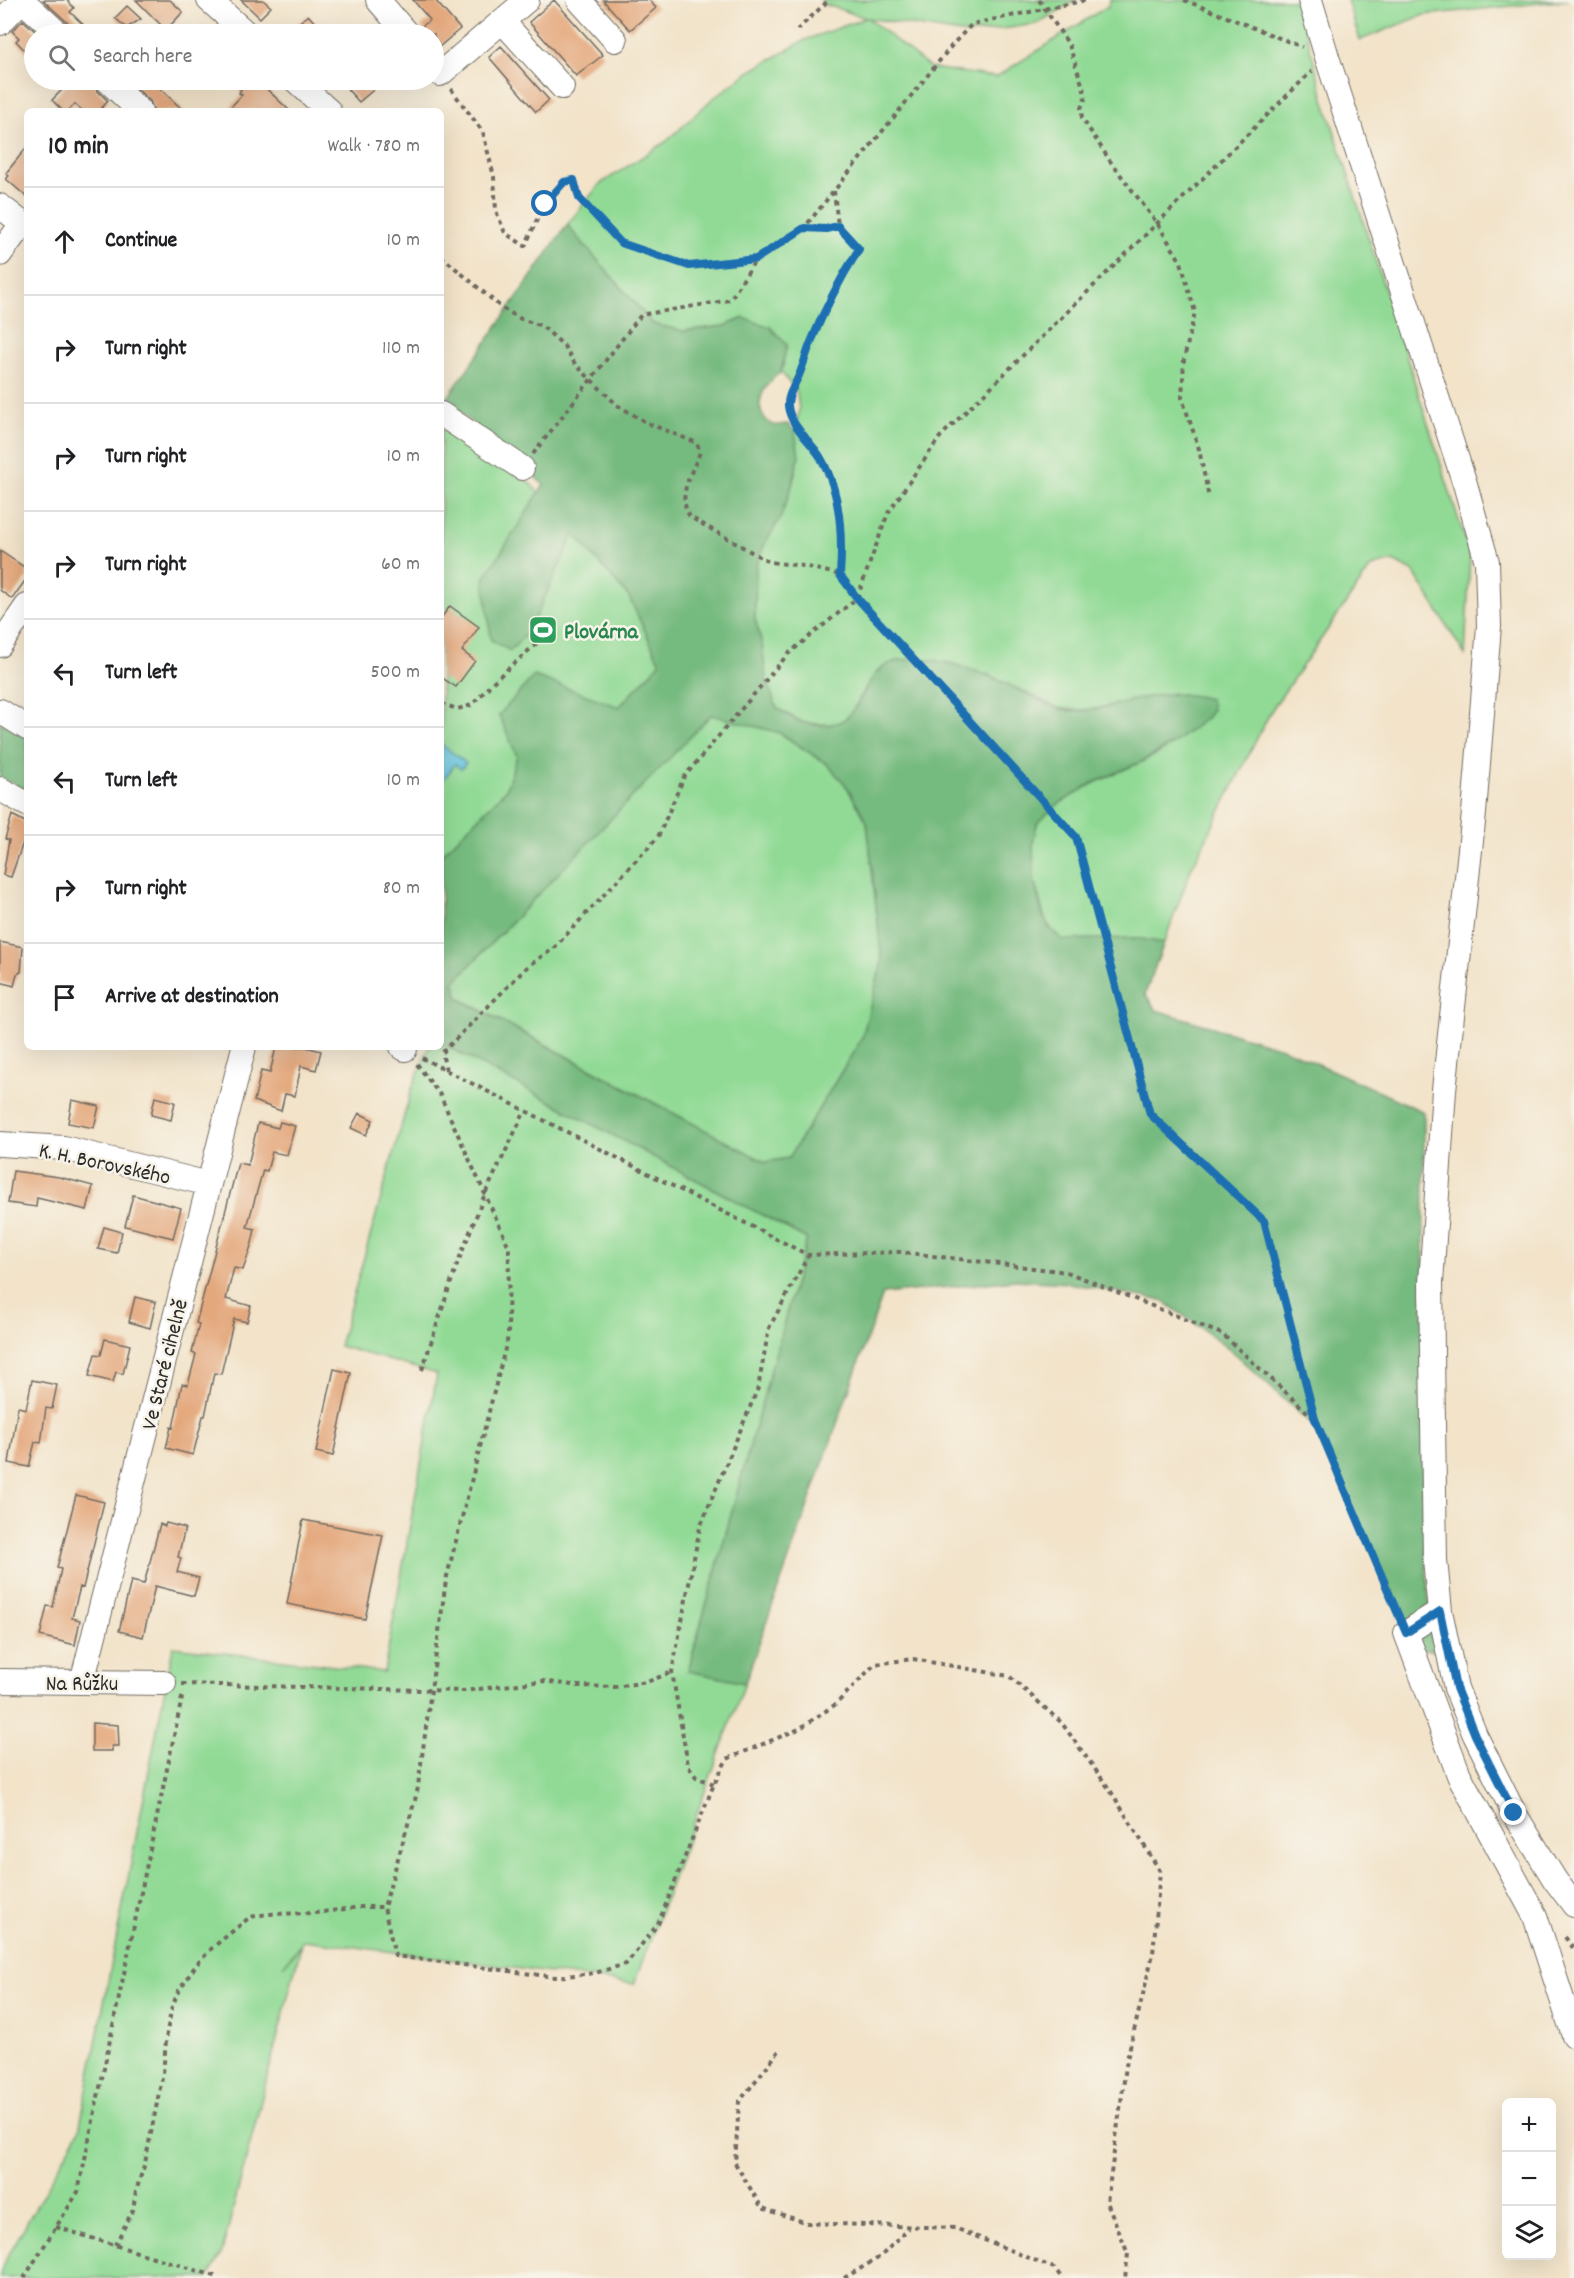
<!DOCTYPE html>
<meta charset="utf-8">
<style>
:root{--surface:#fff;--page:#f6f6f6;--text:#202124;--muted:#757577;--line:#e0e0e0}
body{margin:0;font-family:Dekko,sans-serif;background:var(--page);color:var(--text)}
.controls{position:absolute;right:18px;bottom:18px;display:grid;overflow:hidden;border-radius:9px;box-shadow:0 6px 24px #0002}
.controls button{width:54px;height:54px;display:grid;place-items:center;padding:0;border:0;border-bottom:2px solid var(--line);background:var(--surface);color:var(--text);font:30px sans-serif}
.stop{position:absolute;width:18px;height:18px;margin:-14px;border:4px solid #1f6fb2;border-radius:50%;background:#fff}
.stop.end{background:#1f6fb2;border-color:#fff;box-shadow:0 2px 6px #0008}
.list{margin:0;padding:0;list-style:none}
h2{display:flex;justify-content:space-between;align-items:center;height:78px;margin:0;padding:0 24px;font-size:26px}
h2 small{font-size:20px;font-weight:400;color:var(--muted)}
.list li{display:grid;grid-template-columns:39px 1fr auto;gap:18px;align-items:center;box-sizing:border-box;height:108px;padding:0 24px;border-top:2px solid var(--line)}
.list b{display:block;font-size:22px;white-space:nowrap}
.list em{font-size:20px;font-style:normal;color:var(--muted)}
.icon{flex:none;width:33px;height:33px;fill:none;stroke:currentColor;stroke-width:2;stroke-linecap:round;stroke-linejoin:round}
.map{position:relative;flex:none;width:1574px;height:2278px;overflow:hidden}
.search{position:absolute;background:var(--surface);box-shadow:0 6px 24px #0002;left:24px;top:24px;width:420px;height:66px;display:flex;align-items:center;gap:15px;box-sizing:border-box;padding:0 21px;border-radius:33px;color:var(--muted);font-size:22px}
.panel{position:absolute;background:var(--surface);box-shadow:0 6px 24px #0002;left:24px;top:108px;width:420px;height:942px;border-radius:9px}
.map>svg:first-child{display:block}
.green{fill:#91da95;stroke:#5e8260;stroke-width:1.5}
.forest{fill:#74ba7e;stroke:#507254;stroke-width:1.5;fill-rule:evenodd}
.water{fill:#61c5df;stroke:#467885;stroke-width:1.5}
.building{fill:#e4a87d}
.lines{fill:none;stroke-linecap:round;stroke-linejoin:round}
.minor-casing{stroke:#716b62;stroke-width:26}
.path{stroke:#716b62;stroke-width:4;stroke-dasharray:4.5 4.5;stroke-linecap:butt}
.minor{stroke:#fff;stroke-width:24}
.route{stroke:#1f6fb2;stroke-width:8}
.labels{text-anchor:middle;stroke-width:5;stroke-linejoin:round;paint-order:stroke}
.leisure-label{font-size:22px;font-weight:bold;fill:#27864d;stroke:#f7f3e8;text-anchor:start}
.street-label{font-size:22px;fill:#2b2b2b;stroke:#f7f3e8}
</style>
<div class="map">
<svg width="1574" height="2278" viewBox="0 0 1574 2278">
<rect width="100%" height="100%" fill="#f7f3e8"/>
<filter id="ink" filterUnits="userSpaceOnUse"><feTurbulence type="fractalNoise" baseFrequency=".0167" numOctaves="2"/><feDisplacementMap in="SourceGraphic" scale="12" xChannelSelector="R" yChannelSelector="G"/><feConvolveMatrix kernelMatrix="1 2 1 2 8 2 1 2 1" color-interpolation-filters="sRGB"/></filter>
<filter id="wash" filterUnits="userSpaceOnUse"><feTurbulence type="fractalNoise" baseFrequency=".008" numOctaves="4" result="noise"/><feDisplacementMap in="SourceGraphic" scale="24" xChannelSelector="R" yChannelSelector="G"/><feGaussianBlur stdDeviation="1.35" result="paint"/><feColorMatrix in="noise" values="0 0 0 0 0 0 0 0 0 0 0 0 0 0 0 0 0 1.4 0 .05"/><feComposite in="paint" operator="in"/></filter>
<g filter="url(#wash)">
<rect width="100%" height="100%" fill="#f2e3c9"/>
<!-- green -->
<path class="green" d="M821,0h256l-41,24 -69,10 -99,-16 62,50 66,9 112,-71 2,-6h187l28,102 145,453 -5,100 -52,-84 -20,-10 -22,6 -100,144 -80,158 -27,74 -28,-5 -73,2c-24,-20 -17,-25 -27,-52 -4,-14 -7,-49 1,-63 15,-30 92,-55 122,-72 17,-10 32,-24 48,-36l-34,-24 -35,6 -44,10 -18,1 -18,-2 -71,-34 -120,11 -17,30 -12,10 -34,-2 -28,-15 -10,-29 -4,-35 -7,-25v-27l1,-26 9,-23 15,-24 12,-33 7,-30 -4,-24 4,-22 -2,-18 -16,-20 3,-7 -40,-47 -19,8 -42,5 -30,-7 -86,-99 33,-41 67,-43 44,-41 38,-28 56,-32 61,-22 -42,-14z
M1347,0h222l-145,15 -64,25z
M447,428l82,54 100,115 31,66 -41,44 -120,8 18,41 -11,34 -65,65v-423z
M711,714l69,19 47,31 20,23 20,35 15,140 -20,76 -73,120 -23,5 -307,-165 -5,-16z
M441,1043l366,196 -119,432 57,12 -111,301 -330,-44 -21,26 18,-20 -80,310 -13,22h-208v-8l79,-139 94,-484 211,25 53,-298 -98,-28 73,-258 17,-41h12z"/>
<!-- forest -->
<path class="forest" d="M567,225l86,99 30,7 42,-5 19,-8 26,9 17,18 -6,27c-14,10 -27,27 -18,44 2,3 7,8 11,9 4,1 10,-1 14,-1l7,8 4,24 -7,30 -12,33 -15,24 -9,23 -1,53 7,25 4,35 11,29c8,5 18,13 28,15 70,15 45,-56 97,-63 40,-6 87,15 122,32 11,5 22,13 33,16 26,8 56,-3 81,-9 24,-6 48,-7 72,0l2,10 -5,8 -30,24 -34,20 -52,23 -37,23 -17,17 -4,18 1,39 9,35 6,12 14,12 73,-2 28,5 -19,51 11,16 129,39 139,63 -1,410 10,129 -14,-2 -106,-223 -87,-80 -63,-45 -94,-18 -54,-3 -132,14 -138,389 -57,-12 119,-432 -366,-196v-188l65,-65 11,-34 -18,-41 35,-39 85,31 41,-44 -31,-66 -55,-63 -45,97 -19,20 -19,-11 -7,-61 60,-94 -98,-85zM711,715l69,18 47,31 20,23 20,35 15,140 -20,76 -73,120 -24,4 -306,-163 -5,-17z
M0,722l27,16v53l-27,-14z"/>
<!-- water -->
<path class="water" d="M441,744l25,19 -5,6 -6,-5 -14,19z"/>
<g id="blocks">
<!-- building -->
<path class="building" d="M43,0h24l7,8 -4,4 23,22h-20l-4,-10z
M136,0h34l13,12 -17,18z
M241,0h22l8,7 -11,11z
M413,0h22l25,29 -21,18 -5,-6v-7h-6l-7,-7 9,-7z
M554,0l49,55 -27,21 -47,-54z
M603,0h46l7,8 -26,22z
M127,6l14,13 -14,9 -12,-10z
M308,15l17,19h-22l-8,-8z
M23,20l15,14h-4v26l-18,-19 3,-3 -7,-7z
M501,46l48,54 -13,12 -47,-55z
M72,80h21l4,10 11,11 -9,10h-16l-8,-7 -7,7h-5l-11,-11z
M127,80h24l33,31h-30l-4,-10z
M230,80h27l33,31h-63l15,-16 -3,-2 2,-3z
M339,80h46l-26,22z
M27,147v50l-21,-18 3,-3 -3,-3z
M0,551l27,18v9l-15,21 -12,-9z
M450,606l29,21 -17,24 13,10 -19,26 -15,-10v-59z
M12,815l15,8v8l-16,46 -8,-2 6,-35 -4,-1z
M0,942l23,5 -2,25 -4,2 -3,12 -14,-4z
M276,1047h30l15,4 -5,19 -15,-4 -6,30 -10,-2 -4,17 -27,-10 7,-30 9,2z
M155,1097l20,5 -4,18 -20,-5z
M72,1100l27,6 -5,22 -26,-5z
M359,1113l14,7 -7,15 -15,-7z
M280,1122l15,4 -8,29 -15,-3 -5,19 -4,-1 -16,57 8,2 -3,14 -9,27 -9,-2 -8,31 25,7 -4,16 -13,-3 -13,55 -7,-1 -9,43h-2l-10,39 -27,-7 5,-21 2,1 9,-44 6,1 8,-31 -4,-1 7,-29 -3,-1 42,-160 10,2 10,-42 20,5z
M13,1171l46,6 34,9 -6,24 -50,-12 -1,9 -28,-4z
M133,1195l48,13 -8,30 -48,-12z
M104,1227l18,5 -5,21 -19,-4z
M135,1297l21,5 -6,26 -21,-6z
M105,1339l25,6 -7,29 -7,-2 -3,10 -24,-6 6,-22 6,1z
M334,1369l17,4 -18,83 -17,-4z
M32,1380l25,5 -5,24 -6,-1 -5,35 -6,-1 -6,25 -20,-4 9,-56 8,2z
M76,1495l28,7 -21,86 -3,-1 -8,31 8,2 -5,25 -35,-9 7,-30 6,1 8,-38 -4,-1z
M303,1520l80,15 -18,84 -78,-15z
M166,1523l19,5 -7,29 3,1 -4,14 22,6 -5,18 -39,-10 -12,51 -24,-6 12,-50 13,3 16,-60 5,2z
M92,1723l26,2 1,21h-7v5h-20z"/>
</g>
</g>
<g filter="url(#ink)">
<use href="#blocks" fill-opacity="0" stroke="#716b62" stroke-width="1.5"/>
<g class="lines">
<!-- minor casing -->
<g class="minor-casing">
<path id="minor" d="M22,0l37,34
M209,0l38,34
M378,0l29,34
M579,0l36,40
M1310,0l17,57 138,427 22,78 2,64 -15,187 -30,277 -13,193 4,277 5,51 16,77 19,47 39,78 41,67 19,25
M503,22l59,65
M0,23l22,-23
M434,66l6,8 87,-74
M107,80l33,31
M295,80l34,31
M0,206l27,21
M0,254l22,-30
M441,414l81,54
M0,645l27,-39
M0,711l27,17
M0,789l27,15
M402,1047l3,2
M0,1144l64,4 145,36
M1440,1611l-34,22 53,142 76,141 39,120
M0,1681l164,2
M82,1682l162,-635"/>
</g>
<!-- path -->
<path class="path" d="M1039,0l30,45 15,45 1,9 -4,9 1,10 28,43 47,62 24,39 14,50 -11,47 -2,39 17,51 10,49
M1184,0l118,47
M797,30l32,-30
M451,89l32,43 11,45 2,34 9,22 20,13c11,-22 22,-60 49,-66l5,18 42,45 68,23 67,-7
M834,191l4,35
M804,228l22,1 12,-3 21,23 -23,38 -46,106c-6,23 3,28 17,44 9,11 19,27 24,40 11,27 11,69 9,98
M441,256l61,52 19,11 21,7 22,20 11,18 42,41 30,18 50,20 3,9c-8,22 -24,42 -10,65l79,45 35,4 36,9 17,23 219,239 74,277 115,107 50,198
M533,454l108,-139 89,-15 26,-41 48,-31 149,-184 19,-20 115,-24
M441,704l17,5 14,-4 21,-23 51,-45
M422,1058l386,197 92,-3 167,20 155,62 93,85 83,195
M417,1064l23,31 69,152 -1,90 -62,243 -29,213 -33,114 11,49 160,21 40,-4 31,-9 32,-40 56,-140 13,-25 72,-30 37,-25 39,-40 38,-5 96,17 52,46 49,68 50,81 -7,83 -26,105 -20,143 21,52 -3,24
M446,1070l-4,-17 87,-88 24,-16 105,-112 26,-60 104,-123 69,-56 31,-85 52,-76 372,-366
M422,1370l34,-103 29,-73 40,-83
M182,1684l281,7 80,-10 36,5 36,1 32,-5 25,-10
M714,1784l-18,-7 -8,-12 -16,-93 28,-145 58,-139 11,-60 39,-72
M1565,1937l9,12
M779,2051l-40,51 -4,61 27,45 45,15 148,5 99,40 8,10
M56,2227l162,50
M115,2245l18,-35 3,-19 9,-28 18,-90 4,-42 5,-24 6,-15 18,-27 16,-17 38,-31 17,-3 48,-1 46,-6h23
M24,2278l54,-86 105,-499
M844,2278l36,-21 29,-29"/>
<!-- minor -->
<use href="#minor" class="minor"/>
</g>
</g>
<g class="lines" filter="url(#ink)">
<!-- route -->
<path class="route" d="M545,204l19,-22 10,-2 5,18 42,45 68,23 67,-7 48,-31 22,1 12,-3 21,23c-19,30 -35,61 -48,93 -4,10 -7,21 -11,31 -4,11 -13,21 -12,33 2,19 21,34 31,49 22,35 24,80 21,120l17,23 219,239 74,277 114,107 51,198 91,214 34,-22 16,77 19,47 39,78"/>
</g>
<!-- icons -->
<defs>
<g id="stadium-square" transform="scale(1.5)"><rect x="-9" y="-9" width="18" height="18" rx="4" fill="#2e9e5b" stroke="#f7f3e8"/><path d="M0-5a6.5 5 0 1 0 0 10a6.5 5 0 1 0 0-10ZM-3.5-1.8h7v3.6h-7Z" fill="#fff"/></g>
</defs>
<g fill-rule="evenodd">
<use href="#stadium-square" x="543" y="630"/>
</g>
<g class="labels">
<!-- leisure labels -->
<g class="leisure-label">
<text x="564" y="638">Plovárna</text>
</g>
<!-- street labels -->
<g class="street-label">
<text transform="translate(105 1162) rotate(12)" y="8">K. H. Borovského</text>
<text transform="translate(163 1364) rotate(-76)" y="8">Ve Staré cihelně</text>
<text x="82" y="1690">Na Růžku</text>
</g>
</g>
</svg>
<div class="controls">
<button>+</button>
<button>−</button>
<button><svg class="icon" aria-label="layers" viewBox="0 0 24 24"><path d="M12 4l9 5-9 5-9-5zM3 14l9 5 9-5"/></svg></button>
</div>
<div class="stop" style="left:545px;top:204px"></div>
<div class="stop end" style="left:1514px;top:1813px"></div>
<div class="search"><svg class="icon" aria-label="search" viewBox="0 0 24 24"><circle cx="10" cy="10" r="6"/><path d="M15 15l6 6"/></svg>Search here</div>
<section class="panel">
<h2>10 min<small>Walk · 780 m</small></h2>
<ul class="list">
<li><svg class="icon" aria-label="ahead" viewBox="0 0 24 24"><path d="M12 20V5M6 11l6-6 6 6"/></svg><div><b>Continue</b></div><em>10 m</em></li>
<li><svg class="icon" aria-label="right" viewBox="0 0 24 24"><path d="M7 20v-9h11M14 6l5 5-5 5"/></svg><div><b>Turn right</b></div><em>110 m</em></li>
<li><svg class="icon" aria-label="right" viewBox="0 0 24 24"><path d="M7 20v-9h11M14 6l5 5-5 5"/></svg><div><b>Turn right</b></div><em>10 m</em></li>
<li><svg class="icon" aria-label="right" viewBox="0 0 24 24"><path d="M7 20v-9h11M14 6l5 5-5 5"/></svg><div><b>Turn right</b></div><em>60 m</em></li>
<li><svg class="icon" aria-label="left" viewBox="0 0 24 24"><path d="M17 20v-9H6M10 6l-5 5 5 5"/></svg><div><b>Turn left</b></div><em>500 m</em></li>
<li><svg class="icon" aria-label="left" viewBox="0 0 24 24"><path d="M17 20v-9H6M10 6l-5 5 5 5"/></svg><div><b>Turn left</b></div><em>10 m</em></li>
<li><svg class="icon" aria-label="right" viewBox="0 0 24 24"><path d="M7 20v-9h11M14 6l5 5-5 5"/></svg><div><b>Turn right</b></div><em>80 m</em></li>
<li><svg class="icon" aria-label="arrive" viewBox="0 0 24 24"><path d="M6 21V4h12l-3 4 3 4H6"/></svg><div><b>Arrive at destination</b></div></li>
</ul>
</section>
</div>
